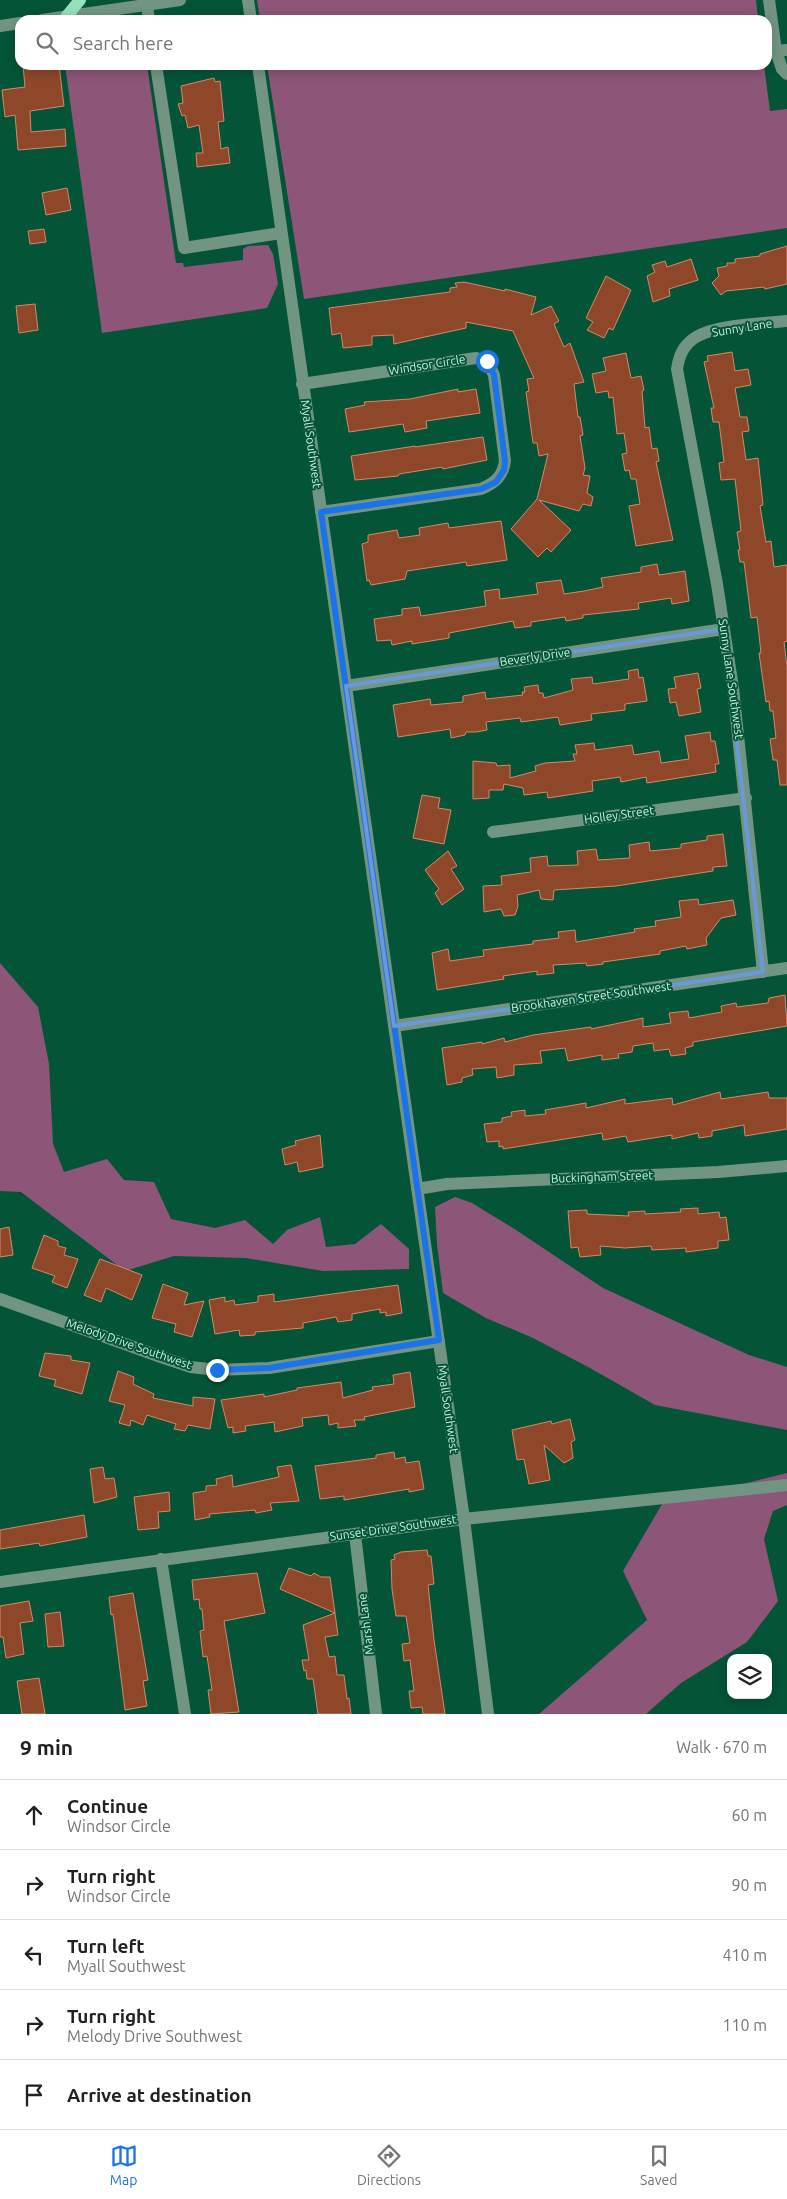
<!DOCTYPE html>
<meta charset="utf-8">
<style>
:root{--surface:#fff;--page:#f2f2f2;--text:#202124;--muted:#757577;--line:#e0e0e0;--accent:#1a73e8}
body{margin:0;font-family:Ubuntu,sans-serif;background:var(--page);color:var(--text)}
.controls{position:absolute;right:15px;bottom:15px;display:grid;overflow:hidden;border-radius:10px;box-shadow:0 2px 12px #0003}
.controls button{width:45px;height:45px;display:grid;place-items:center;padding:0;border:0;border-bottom:1px solid var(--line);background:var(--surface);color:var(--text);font:25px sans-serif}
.stop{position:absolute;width:15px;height:15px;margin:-11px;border:4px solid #1a73e8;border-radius:50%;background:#fff}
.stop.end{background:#1a73e8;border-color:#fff;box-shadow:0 1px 5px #0008}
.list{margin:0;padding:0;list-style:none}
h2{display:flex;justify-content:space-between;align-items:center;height:65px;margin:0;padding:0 20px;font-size:21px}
h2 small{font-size:16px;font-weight:400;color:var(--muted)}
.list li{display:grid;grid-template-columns:32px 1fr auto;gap:15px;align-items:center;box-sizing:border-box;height:70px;padding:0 20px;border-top:1px solid var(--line)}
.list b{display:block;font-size:19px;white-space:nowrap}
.list p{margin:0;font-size:16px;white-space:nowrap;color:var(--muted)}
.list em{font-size:16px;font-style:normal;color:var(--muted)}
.icon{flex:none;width:28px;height:28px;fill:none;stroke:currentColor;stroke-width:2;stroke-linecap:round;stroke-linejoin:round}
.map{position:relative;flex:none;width:787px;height:1714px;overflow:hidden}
.search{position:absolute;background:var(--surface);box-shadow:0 2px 12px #0003;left:15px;right:15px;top:15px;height:55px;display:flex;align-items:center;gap:12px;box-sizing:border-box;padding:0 18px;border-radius:15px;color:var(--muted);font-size:19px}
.sheet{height:415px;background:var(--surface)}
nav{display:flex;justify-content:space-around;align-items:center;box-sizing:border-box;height:70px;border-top:1px solid var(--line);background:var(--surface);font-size:14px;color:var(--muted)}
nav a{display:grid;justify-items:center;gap:2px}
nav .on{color:var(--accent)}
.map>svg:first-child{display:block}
.green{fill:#8d5678}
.building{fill:#8f472a;stroke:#d68869}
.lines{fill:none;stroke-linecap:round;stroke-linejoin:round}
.minor{stroke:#729583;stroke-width:12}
.major{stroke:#97e1bd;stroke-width:12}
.route{stroke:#1a73e8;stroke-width:6}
.marked{fill:none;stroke:#6a98da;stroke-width:4;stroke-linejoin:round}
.labels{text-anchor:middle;stroke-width:4;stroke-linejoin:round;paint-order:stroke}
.street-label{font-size:12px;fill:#c8f3dd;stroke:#045438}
</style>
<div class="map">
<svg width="787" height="1714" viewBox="0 0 787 1714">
<rect width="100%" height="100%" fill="#045438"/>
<!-- green -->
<path class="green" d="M257,0h499l2,20h-498z
M65,65h82l29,198h7l1,4 59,-7v-11l5,-3 20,-1 5,9 5,30 -11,24 -165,25z
M267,65h497l6,46 17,-2v119l-483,71z
M0,963l38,44 11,57 4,80 11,28 43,-13 17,21 30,2 17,37 44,9 30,-8 28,24 14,-14 33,-13 6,30 29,-3 26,-20 28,25v20l-86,2 -77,-13 -72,-2 -49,15 -104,-79 -21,-1z
M455,1197l17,6 41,25 90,60 146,67 38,12v63l-132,-25 -65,-37 -57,-30 -47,-20 -43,-25 -6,-49 -2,-37z
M787,1473v32l-14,6 -9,28 14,62 -31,41 -66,41 -35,31h-107l108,-94 -24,-49 39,-67z"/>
<!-- building -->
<path class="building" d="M23,65h36l5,41 -34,5 1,21 34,-3 1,17 -48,4 -3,-35 -10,2 -3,-27 23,-3z
M214,78l1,4 5,-1 4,40 -6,1 3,27 7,-2 2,16 -33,4 -1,-14h7l-4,-28 -11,3 -3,-13 -3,1 -4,-12 5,-1 -2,-17z
M67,188l4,22 -25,5 -4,-22z
M44,229l2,13 -16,2 -2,-13z
M787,246v38l-22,5 -1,-2 -38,4 -5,4 -9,-12 7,-7 -2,-8 10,-2v-3h8v-4l25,-3v-2z
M691,259l7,21 -29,9 1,7 -17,6 -6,-26 8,-4 -3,-7 13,-4 2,6z
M606,276l25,14 -18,40 -4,-2 -5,10 -17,-8 6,-8 -7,-4z
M464,282l41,9v-2l31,8 -5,18 20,-9 8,15 -5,3 10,23 6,-4 14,39 -10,2 4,33h2l3,18 -3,1 5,32 -2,7 7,1 -3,17 6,4 -2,9 -8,-2 -4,7 -40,-11 32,30 -20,22 -4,-4 -9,9 -27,-28 26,-30 11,-45 -9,2 -2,-13h-4l-7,-51 3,-1 -2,-12 7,-1 -21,-47 -47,-9v6l-32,7 -40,9 -1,-9 -21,1v9l-29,3 -2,-15 -9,2 -3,-27 121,-16v-4l7,-1 -2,-4z
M35,304l3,26 -19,3 -3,-27z
M732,352l3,19 13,-2 3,16 -16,3 5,29h7l2,14 -7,1 4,28 12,-2 5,47 -3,1 6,36 5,-1 3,26 13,-2v76l-3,1 3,25v118h-7l-3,-25h-4l-3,-21 6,-1 -3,-27h-3l-1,-10 -3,1 -7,-49h2l-4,-36 -6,1 -7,-56h-4l-2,-12h2l-3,-18 4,-1 -6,-52 -14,1 -2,-17 5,-1 -5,-40h-6l-2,-14h3l-10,-46 4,-1 -1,-5z
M626,353l5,25 10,-2 3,14 -2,1 3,37 4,-1 3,22 5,-1 2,13 -3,1 17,78 -37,6 -7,-40 11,-2 -4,-25h-5l-2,-9 -4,1 -3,-17 5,-1 -3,-20 -7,1 -4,-37 -4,1 -1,-7 -12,2 -4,-19 14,-3 -3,-13z
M458,389v3l18,-3 4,24 -54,8 1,7 -22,4 -2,-8 -54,8 -4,-23 20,-4 -1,-3 46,-3z
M483,437l4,23 -44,9 -1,-2 -43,7 -1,2 -43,4 -4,-24 64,-10v1z
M501,521l6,39 -40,6 -1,-4 -59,9 -2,8 -34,6 -2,-5 -2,1 -5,-37 6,-2v-7l29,-5 2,8 21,-3 -1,-7 29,-5 1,5z
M657,564l2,11 26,-4 4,30 -17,3 -1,-6 -33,5 1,6 -56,6v3l-17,3 -1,-4 -34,5v4l-16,2 -2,-7 -64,12v5l-37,6v-3l-20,4 -1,-5 -14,1 -3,-22 28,-4v-6l17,-2 2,9 65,-10 -2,-15 15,-2 1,10 38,-5 -2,-11 25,-3 3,14 20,-3 19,-4 -2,-9 40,-6v-5z
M638,669l1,9 4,-1 4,24 -22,3v6l-34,4 1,6 -32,5 -2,-8 -37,5 -1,-4 -34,4 1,8 -11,2h-10l-1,3 -14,3 -1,-9 -52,8 -5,-32 37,-6 1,6 32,-3v-6l22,-4 1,7 37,-4 -1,-3h3l-1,-5 14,-2 1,8h4l1,5 29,-8 -2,-11 21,-2 1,7 36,-5 -1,-8z
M698,673l3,15 -4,1 4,23 -22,4 -3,-14 -6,1 -2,-14 8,-1 -2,-11z
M710,732l1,9h4l4,23h-4l1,8 -69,11 -1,-6 -25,5 -1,-5 -28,4 1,10 -45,7 -1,-6 -23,3 -1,-7 -19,-4 -1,6h-14v8l-16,1v-38l23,2 1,3 13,-1v13l26,-7 -1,-5 10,-3 30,-2 -2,-7h4l-2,-9 19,-2 1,7 37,-5 2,10 25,-4 2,12 28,-4 -4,-23z
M422,795l18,3 -2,10 13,2 -7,34 -31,-6z
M723,834l4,32 -14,1v4l-97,15 -62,4 -1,10 -12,-1 -2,-9 -22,5 1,11 -3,9 -11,1 -3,-7 -17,3 -1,-26 19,-1 -1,-9 30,-4 -1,-14 17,-2 1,10 30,-1 -1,-14 19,-2 2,11 32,-2 -1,-13 20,-3 1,9 31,-3v-4l26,-4v-4z
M448,851l9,15 -6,3 13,20 -22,16 -7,-12 4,-4 -14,-19z
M698,899l1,6 34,-5 3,15 -15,3 -15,20 1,7 -20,4 -1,-3 -26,5v3l-57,8v2l-16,2 -1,-3 -33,2 1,8 -17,2v-4l-34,5 1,3 -67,11 -5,-37 16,-4 2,12 34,-5 -1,-6 50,-6v-3l26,-3 -1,-6 17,-2 1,12 59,-10 -1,-3 22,-3 -1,-5 26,-4 -2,-16z
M785,995l2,31 -94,16v4l-8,2 1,6 -15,2 -2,-7 -15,2 -1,-8 -20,3 -1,6 -14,2 1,4 -17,2v-5l-34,6 -3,-13 -25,3 2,12 -28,2v10l-17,3 -1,-11 -24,2 1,6 -11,3v4l-15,3 -5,-37 40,-6v2l22,-6 1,4 28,-7 58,-8v2l52,-11v9l28,-4 -2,-10 19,-2 1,7 33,-6 -1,-6 15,-3 1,4 31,-4 1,-5z
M720,1092l1,7 47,-7 1,6h18v31l-42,7 -1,-11 -32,6v5l-13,2 -1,-5 -26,6v-4l-44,7 -2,-6 -23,4 -1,-7 -99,16v-3l-4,1v-6l-12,1 -3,-18 18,-2v-4l10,-2 -1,-4 14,-2v6l21,-2 -1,-4 41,-7v5l39,-9v5l47,-6 1,7z
M320,1135l3,32 -24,5 -2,-10 -12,3 -3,-16 14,-4 -1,-4z
M698,1208v6l21,-2 1,6 6,-1 3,23 -11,1v7l-32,4v-4l-34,2 -1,-4 -26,2 -25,-2 1,9 -21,2 -2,-10 -7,1 -3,-37 19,-1v4l42,2 -1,-4 17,-1v3l36,-2 -1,-3z
M9,1227l4,28 -13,2v-28z
M44,1235l14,6v5l8,2 -2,7 14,4 -11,29 -15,-6 3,-6 -23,-8z
M100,1259l42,16 -10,25 -26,-12 -5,14 -17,-7z
M163,1284l25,9 -4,12 20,-4 -12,36 -18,-5 2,-8 -24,-6z
M398,1285l4,28 -16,3v-4l-6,1v-4l-28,5v6l-14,2 -2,-5 -33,6v5l-48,4v3l-15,1 -1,-6 -24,4 -6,-34 16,-3v5l9,-2 1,5 23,-3v-6l16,-2v8z
M45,1353l26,3v4l19,3 -8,31 -28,-8 2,-6 -17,-4z
M118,1371l16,6 -1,7 21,10 -1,4 40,8v-9l22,2 -5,30 -22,-4 -3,6 -11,-2 2,-5 -29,-9 -4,10 -12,-5 -1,6 -11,-3 6,-18 -16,-4z
M410,1372l5,35 -51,10 1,3h-11l2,6 -18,2v-5l-9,2 -1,-10 -26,3 1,8 -28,6 -1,-10 -29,4 1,5 -13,2v-6l-5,1 -7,-28 43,-6v3l33,-7v-2l44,-6 2,16 30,-8 -1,-3 22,-3 -1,-9z
M570,1419l5,21 -4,2 2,16 -9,5 -20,-18 6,35 -21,4 -5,-25 -7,1 -5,-30 39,-9 1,3z
M394,1452l1,7 10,-2 1,6 13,-2 5,28 -15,3v-3l-65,11v-4l-24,3 -5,-33 61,-8v-3z
M291,1465l8,36 -29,2 2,7 -16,3 -1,-3 -46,4 1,3 -15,3 -2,-27 13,-2v-5l11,-1 -1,-6 16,-4 1,12 46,-10 -2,-10z
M103,1467l2,12 9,-1 3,19 -23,6 -4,-34z
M169,1492l1,19 -12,1 1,16 -21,2 -4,-33z
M84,1515l3,22 -47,9 -1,-3 -39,6v-19z
M427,1550l1,6h3l3,28 -6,1 6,55 11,74h-22l-1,-7 -11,1 -2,-17h5l-4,-31 -6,1 -2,-17 8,-1 -4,-27h-10l-4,-27 -1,-29 4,-1 -1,-4 7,-3z
M289,1568l22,8 3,-3 7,4h9l8,58 -13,2 4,20 6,-1 2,19h7l3,24 2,-1 2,16h-33l-5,-35h-6l-1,-9 -2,1 -2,-11h7l-6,-35 32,-12 -55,-24z
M257,1573l8,40 -41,8 15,91 -28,2 -3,-24h4l-5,-34 -4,1 -3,-26 4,-1 -2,-21h-2l-1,-10 -5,1 -2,-20z
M133,1593l15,87 -5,1 4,25 -22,4 -12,-96 -2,1 -2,-18z
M29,1601l4,20 -13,2 4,31 -18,4 -3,-21h-3v-31z
M60,1612l4,34 -16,1 -3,-33z
M39,1678l6,36h-23l-5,-33z"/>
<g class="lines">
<!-- minor -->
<path class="minor" d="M248,0l3,20
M769,0l7,51 11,-1
M147,5l2,15
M42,20l138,-20
M0,26l20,-3
M776,51l6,18 5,5
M156,65l28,183 97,-15
M258,65l206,1454 24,195
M302,384l174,-26 11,3 7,14 11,86c-2,15 -10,22 -24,28l-160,23
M346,686l378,-57
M493,832l253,-34
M763,972l-30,-284 -16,-104 -40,-215c2,-13 6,-24 19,-32 22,-13 65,-13 91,-16
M394,1026l393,-58
M417,1189l30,-5 271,-12 69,-6
M0,1299l161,58 30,10 26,3 52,-2 170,-27
M355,1534l21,180
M161,1559l24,155
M0,1582l464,-63 323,-34"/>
<!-- major -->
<path class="major" d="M66,17l14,-17"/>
</g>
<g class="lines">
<!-- route -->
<path class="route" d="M217,1370l52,-2 170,-28 -118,-828 160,-23 15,-7 8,-12 1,-9 -11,-86 -7,-14"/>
</g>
<!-- marked area -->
<path class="marked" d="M724,629l39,343 -369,54 -48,-340z"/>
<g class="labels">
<!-- street labels -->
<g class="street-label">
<text transform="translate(742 328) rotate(-9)" y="4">Sunny Lane</text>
<text transform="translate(427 365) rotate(-9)" y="4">Windsor Circle</text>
<text transform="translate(311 444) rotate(82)" y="4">Myall Southwest</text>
<text transform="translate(535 657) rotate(-8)" y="4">Beverly Drive</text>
<text transform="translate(731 679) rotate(82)" y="4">Sunny Lane Southwest</text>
<text transform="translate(619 815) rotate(-8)" y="4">Holley Street</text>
<text transform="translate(591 997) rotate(-8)" y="4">Brookhaven Street Southwest</text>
<text transform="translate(602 1177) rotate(-2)" y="4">Buckingham Street</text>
<text transform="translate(129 1344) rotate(19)" y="4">Melody Drive Southwest</text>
<text transform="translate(448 1409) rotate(82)" y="4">Myall Southwest</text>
<text transform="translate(393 1528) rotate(-8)" y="4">Sunset Drive Southwest</text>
<text transform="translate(366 1624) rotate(-97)" y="4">Marsh Lane</text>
</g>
</g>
</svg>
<div class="controls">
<button><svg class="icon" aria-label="layers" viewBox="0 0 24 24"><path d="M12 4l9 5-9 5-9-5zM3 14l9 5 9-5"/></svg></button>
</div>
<div class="stop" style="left:487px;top:361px"></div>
<div class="stop end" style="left:217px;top:1370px"></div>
<div class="search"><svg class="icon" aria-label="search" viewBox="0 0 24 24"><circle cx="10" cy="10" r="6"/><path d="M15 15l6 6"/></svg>Search here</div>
</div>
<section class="sheet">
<h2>9 min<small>Walk · 670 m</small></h2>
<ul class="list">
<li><svg class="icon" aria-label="ahead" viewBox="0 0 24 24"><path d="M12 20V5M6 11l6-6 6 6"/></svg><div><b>Continue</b><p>Windsor Circle</p></div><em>60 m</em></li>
<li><svg class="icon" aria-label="right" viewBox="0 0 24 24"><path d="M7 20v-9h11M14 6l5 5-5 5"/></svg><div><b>Turn right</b><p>Windsor Circle</p></div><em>90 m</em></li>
<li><svg class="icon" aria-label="left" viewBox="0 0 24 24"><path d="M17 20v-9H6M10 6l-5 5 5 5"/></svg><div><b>Turn left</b><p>Myall Southwest</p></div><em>410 m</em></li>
<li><svg class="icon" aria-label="right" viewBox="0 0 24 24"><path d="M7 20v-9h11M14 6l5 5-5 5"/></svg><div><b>Turn right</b><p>Melody Drive Southwest</p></div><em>110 m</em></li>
<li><svg class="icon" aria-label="arrive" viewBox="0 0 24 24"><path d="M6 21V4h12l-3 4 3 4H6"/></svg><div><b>Arrive at destination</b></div></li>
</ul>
</section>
<nav>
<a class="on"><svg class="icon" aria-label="map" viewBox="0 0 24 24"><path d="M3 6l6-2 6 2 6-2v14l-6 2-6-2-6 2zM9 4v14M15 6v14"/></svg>Map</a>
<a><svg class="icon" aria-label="directions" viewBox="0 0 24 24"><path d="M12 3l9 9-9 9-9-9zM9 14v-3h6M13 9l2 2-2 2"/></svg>Directions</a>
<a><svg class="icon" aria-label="saved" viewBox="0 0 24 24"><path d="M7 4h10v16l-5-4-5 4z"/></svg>Saved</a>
</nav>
